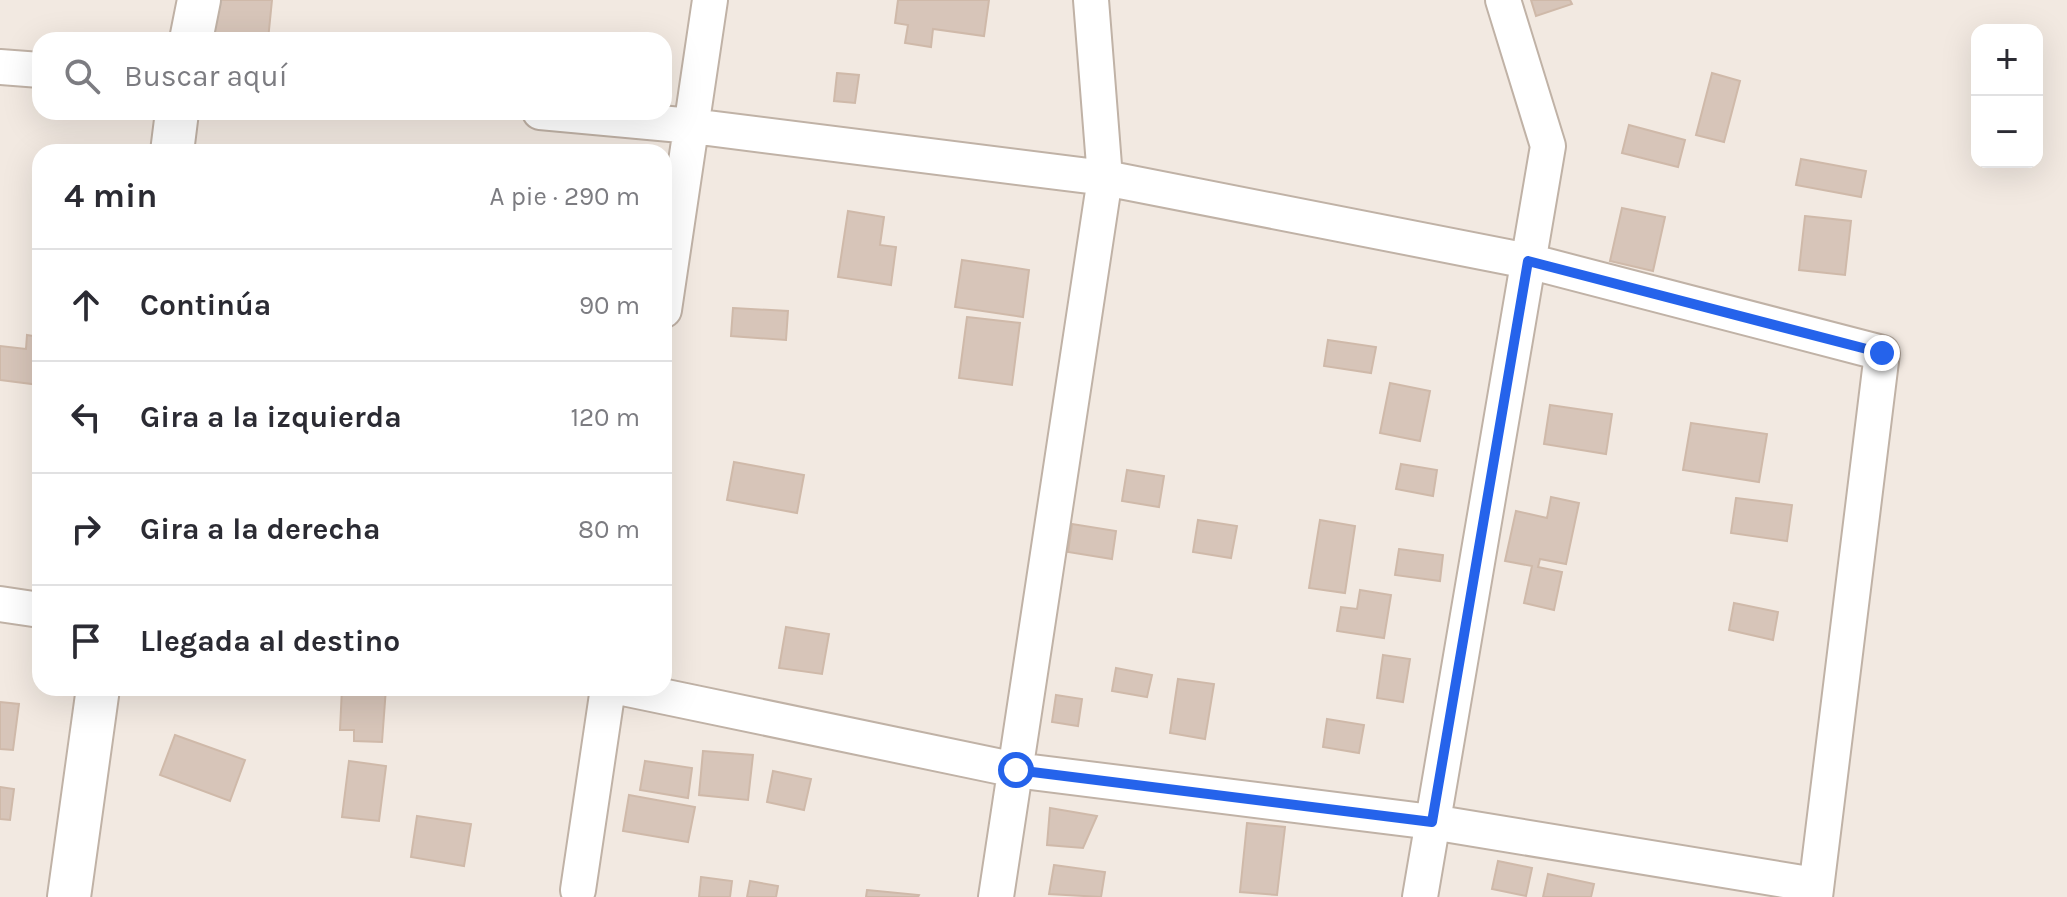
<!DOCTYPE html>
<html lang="es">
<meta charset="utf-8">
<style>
:root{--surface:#fff;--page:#f2f2f3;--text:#2b2b33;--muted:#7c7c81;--line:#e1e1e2}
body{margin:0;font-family:Karla,sans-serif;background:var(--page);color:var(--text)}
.controls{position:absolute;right:24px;top:24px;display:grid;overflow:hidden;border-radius:16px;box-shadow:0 8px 32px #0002}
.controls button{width:72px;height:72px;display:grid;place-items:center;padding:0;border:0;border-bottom:2px solid var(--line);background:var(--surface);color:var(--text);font:40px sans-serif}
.stop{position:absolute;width:24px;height:24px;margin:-18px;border:6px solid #2563eb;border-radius:50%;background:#fff}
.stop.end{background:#2563eb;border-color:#fff;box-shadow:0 2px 8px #0008}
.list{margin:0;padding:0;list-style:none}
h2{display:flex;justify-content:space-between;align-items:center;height:104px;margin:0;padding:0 32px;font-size:34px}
h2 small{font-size:26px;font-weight:400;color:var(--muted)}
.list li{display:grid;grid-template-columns:52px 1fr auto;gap:24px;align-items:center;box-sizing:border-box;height:112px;padding:0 32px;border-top:2px solid var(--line)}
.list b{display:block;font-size:30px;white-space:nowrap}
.list em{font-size:26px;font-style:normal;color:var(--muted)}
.icon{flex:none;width:44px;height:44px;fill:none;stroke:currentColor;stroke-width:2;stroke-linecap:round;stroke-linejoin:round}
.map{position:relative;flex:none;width:2067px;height:897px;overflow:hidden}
.search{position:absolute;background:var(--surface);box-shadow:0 8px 32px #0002;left:32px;top:32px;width:640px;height:88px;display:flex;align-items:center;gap:20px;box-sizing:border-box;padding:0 28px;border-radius:24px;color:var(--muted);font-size:30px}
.panel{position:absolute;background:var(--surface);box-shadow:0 8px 32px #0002;left:32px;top:144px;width:640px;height:552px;border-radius:24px}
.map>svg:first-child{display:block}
.building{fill:#d7c5b9;stroke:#cfb9a9;stroke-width:2}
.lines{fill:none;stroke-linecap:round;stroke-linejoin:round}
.minor-casing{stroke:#c0b2a6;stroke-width:38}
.tertiary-casing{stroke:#c0b2a6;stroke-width:46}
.minor{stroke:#fff;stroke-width:34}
.tertiary{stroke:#fff;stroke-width:42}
.route{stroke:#2563eb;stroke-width:10}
</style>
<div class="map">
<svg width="2067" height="897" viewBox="0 0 2067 897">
<rect width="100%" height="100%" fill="#f2e9e1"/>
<!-- building -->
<path class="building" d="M217,0h55l-4,40h-54z
M898,0h91l-5,36 -51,-7 -2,18 -26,-4 3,-18 -13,-2z
M1531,0h39l2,4 -36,12z
M837,73l22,2 -4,28 -21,-2z
M1712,73l28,8 -16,61 -28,-7z
M1629,125l56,15 -7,27 -56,-14z
M1801,159l65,12 -5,26 -65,-12z
M1622,208l43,9 -12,54 -43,-10z
M848,211l36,6 -4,28 16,2 -5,38 -53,-8z
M1805,216l46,5 -6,54 -46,-5z
M962,260l67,10 -6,47 -68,-10z
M733,308l55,3 -2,29 -55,-4z
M967,317l53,6 -8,62 -53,-7z
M27,335l13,2v48l-40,-5v-34l26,3z
M1328,340l48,7 -5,26 -47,-7z
M1390,383l40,8 -10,50 -40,-8z
M1550,405l62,9 -6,40 -62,-10z
M1691,423l76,11 -8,48 -76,-12z
M734,462l70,13 -7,38 -70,-13z
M1401,464l36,6 -4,26 -37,-7z
M1127,470l37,6 -5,31 -37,-6z
M1551,497l28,6 -13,61 -26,-5 -2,8 24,5 -8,38 -30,-7 8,-37 -27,-5 11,-50 31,7z
M1736,498l56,7 -5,36 -56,-8z
M1198,520l39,6 -6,32 -38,-6z
M1320,520l35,6 -10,67 -36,-5z
M1072,524l44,7 -4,28 -44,-7z
M1399,549l44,6 -3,26 -45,-6z
M1360,590l31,5 -7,43 -47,-7 4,-24 16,2z
M1734,603l44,9 -5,28 -44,-10z
M786,627l43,7 -7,40 -43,-6z
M1383,655l27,4 -7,43 -26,-4z
M1116,668l36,7 -5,22 -35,-6z
M1178,679l36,5 -9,55 -35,-6z
M342,688h44l-4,54 -28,-1v-11h-14z
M1056,695l26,4 -4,27 -26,-4z
M0,702l19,2 -6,46 -13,-1z
M1327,719l37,6 -5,28 -36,-6z
M175,735l70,25 -15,41 -70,-26z
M703,751l50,4 -5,45 -49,-5z
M349,761l37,5 -7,55 -37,-4z
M645,761l47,7 -4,30 -48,-8z
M773,771l38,8 -7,31 -37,-8z
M0,787l14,2 -4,31 -10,-1z
M629,795l66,12 -7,35 -65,-11z
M1050,808l47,8 -14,32 -36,-3z
M417,816l54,8 -7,42 -53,-9z
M1247,823l38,4 -8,68 -37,-3z
M1498,861l34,7 -6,28 -34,-7z
M1054,865l51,7 -4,25 -52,-3z
M1548,874l46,10 -3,13h-48z
M701,877l31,4 -2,16h-31z
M750,881l28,5 -2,11h-29z
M867,890l52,5 -1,2h-52z"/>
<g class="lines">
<!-- minor casing -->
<g class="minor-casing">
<path id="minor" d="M0,67l40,3
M540,112l152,14 413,52 423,83 354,92 -67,544
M664,310l46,-310
M0,604l40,6
M623,688l393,82 416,52 383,63
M578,890l30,-202
M996,897l109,-719 -14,-178
M1420,897l128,-751 -45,-146"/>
</g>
<!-- tertiary casing -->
<g class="tertiary-casing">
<path id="tertiary" d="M191,40l8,-40
M172,152l5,-40
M69,897l29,-209"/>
</g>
<!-- minor -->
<use href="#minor" class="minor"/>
<!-- tertiary -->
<use href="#tertiary" class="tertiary"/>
</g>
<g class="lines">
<!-- route -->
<path class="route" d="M1016,770l416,52 96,-561 354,92"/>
</g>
</svg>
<div class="controls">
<button>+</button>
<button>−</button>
</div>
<div class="stop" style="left:1016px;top:770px"></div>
<div class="stop end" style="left:1882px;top:353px"></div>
<div class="search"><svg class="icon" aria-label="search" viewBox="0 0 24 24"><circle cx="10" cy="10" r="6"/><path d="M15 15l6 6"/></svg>Buscar aquí</div>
<section class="panel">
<h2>4 min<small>A pie · 290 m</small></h2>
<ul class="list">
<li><svg class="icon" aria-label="ahead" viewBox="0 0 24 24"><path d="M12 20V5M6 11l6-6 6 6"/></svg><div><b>Continúa</b></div><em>90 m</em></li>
<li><svg class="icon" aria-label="left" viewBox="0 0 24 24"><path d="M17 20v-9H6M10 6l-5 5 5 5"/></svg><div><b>Gira a la izquierda</b></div><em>120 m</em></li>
<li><svg class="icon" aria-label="right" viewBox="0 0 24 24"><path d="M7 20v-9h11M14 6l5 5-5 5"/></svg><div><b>Gira a la derecha</b></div><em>80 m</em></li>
<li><svg class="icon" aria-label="arrive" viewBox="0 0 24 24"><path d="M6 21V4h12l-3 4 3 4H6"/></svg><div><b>Llegada al destino</b></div></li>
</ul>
</section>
</div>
